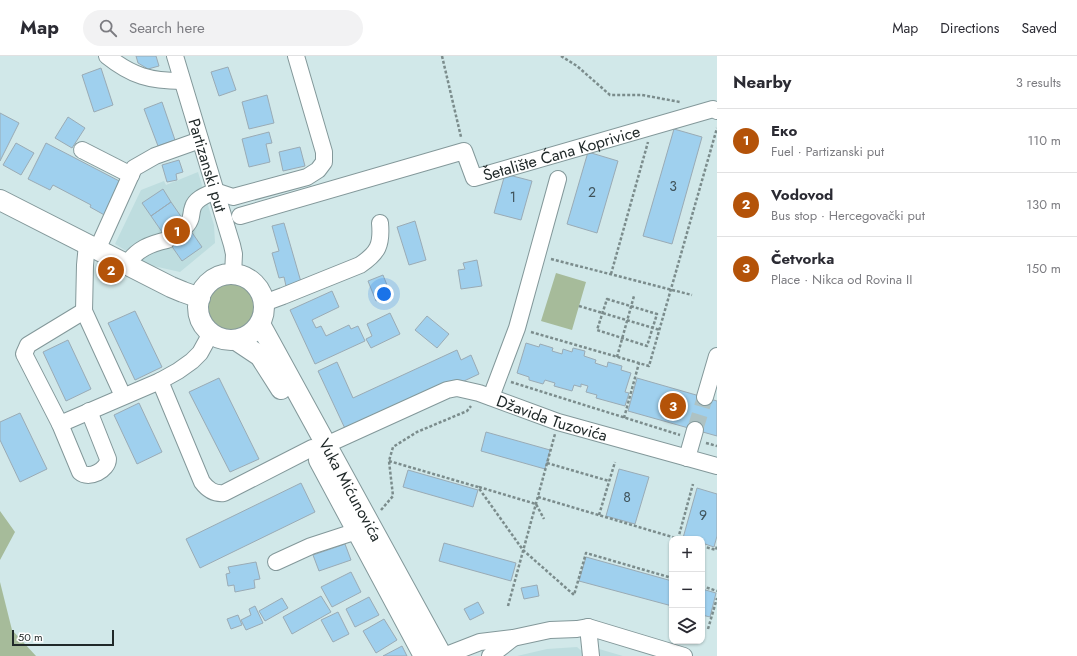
<!DOCTYPE html>
<meta charset="utf-8">
<style>
:root{--surface:#fff;--page:#f2f2f3;--text:#2b2b33;--muted:#7c7c81;--line:#e1e1e2;--accent:#b45309}
body{margin:0;font-family:Jost,sans-serif;background:var(--page);color:var(--text)}
.controls{position:absolute;right:12px;bottom:12px;display:grid;overflow:hidden;border-radius:8px;box-shadow:0 1px 3px #0004}
.controls button{width:36px;height:36px;display:grid;place-items:center;padding:0;border:0;border-bottom:1px solid var(--line);background:var(--surface);color:var(--text);font:20px sans-serif}
.scale{position:absolute;left:12px;bottom:10px;width:102px;box-sizing:border-box;padding-left:4px;border:2px solid #202929;border-top:0;font-size:11px;line-height:14px;white-space:nowrap;color:#202929;-webkit-text-stroke:3px #fff;paint-order:stroke}
.you{position:absolute;left:384px;top:238px;width:14px;height:14px;margin:-10px;border:3px solid #fff;border-radius:50%;background:#1a73e8;box-shadow:0 0 0 6px #1a73e833}
.badge{display:grid;place-items:center;width:26px;height:26px;border-radius:50%;background:var(--accent);color:#fff;font-size:13px;font-weight:700}
.pin{position:absolute;translate:-50% -50%;border:2px solid #fff;box-shadow:0 1px 4px #0006}
.list{margin:0;padding:0;list-style:none}
h2{display:flex;justify-content:space-between;align-items:center;height:52px;margin:0;padding:0 16px;font-size:17px}
h2 small{font-size:13px;font-weight:400;color:var(--muted)}
.list li{display:grid;grid-template-columns:26px 1fr auto;gap:12px;align-items:center;box-sizing:border-box;height:64px;padding:0 16px;border-top:1px solid var(--line)}
.list b{display:block;font-size:15px;white-space:nowrap}
.list p{margin:0;font-size:13px;white-space:nowrap;color:var(--muted)}
.list em{font-size:13px;font-style:normal;color:var(--muted)}
.icon{flex:none;width:22px;height:22px;fill:none;stroke:currentColor;stroke-width:2;stroke-linecap:round;stroke-linejoin:round}
.map{position:relative;flex:none;width:717px;height:600px;overflow:hidden}
header{display:flex;align-items:center;gap:24px;box-sizing:border-box;height:56px;padding:0 20px;background:var(--surface);border-bottom:1px solid var(--line)}
header strong{font-size:19px}
nav{display:flex;gap:22px;margin-inline-start:auto;font-size:14px}
.search{width:280px;height:36px;background:var(--page);display:flex;align-items:center;gap:10px;box-sizing:border-box;padding:0 14px;border-radius:22px;color:var(--muted);font-size:15px}
main{display:flex}
aside{flex:1;background:var(--surface)}
.map>svg:first-child{display:block}
.built{fill:#bedddf}
.green{fill:#a6bb9a}
.building{fill:#9fd0ee;stroke:#9aabb5}
.lines{fill:none;stroke-linecap:round;stroke-linejoin:round}
.minor-tunnel{stroke:#aec2c3;stroke-width:16;stroke-dasharray:16 8;stroke-linecap:butt}
.minor-casing{stroke:#83989a;stroke-width:18}
.major-casing{stroke:#83989a;stroke-width:22}
.path{stroke:#7b8c8c;stroke-width:2.5;stroke-dasharray:3 2;stroke-linecap:butt}
.minor{stroke:#fff;stroke-width:16}
.major{stroke:#fff;stroke-width:20}
.labels{text-anchor:middle;stroke-width:3;stroke-linejoin:round;paint-order:stroke}
.number-label{font-size:14px;fill:#40535a}
.street-label{font-size:16px;fill:#202929;stroke:#fff}
</style>
<header>
<strong>Map</strong>
<div class="search"><svg class="icon" aria-label="search" viewBox="0 0 24 24"><circle cx="10" cy="10" r="6"/><path d="M15 15l6 6"/></svg>Search here</div>
<nav><a>Map</a><a>Directions</a><a>Saved</a></nav>
</header>
<main>
<div class="map">
<svg width="717" height="600" viewBox="0 0 717 600">
<rect width="100%" height="100%" fill="#d1e8e9"/>
<!-- built -->
<path class="built" d="M198,116l16,53 1,18 -35,29 -31,-7 -34,-21 26,-54 23,-9 2,4z
M577,591l8,7h12l2,-5 24,7h-106l30,-7z"/>
<!-- green -->
<path class="green" d="M556,217l30,9 -14,48 -31,-9z
M206 251a24 24 0 1 1 48 0a24 24 0 1 1-48 0Z
M0,455l15,21 -15,28z
M0,526l12,48 24,26h-36z"/>
<!-- building -->
<path class="building" d="M136,0h20l3,10 -11,3 -10,-6z
M228,11l8,23 -17,6 -8,-24z
M101,12l12,37 -19,7 -12,-37z
M267,39l7,28 -25,6 -7,-27z
M162,46l13,38 -17,6 -14,-37z
M0,57l19,10 -19,38z
M68,61l17,11 -13,20 -17,-10z
M674,73l28,8 -30,107 -29,-8z
M269,76l3,11 -6,1 4,18 -21,5 -7,-28z
M16,87l18,10 -13,22 -18,-10z
M46,87l79,41 -17,33 -18,-10 1,-2 -38,-20 -3,5 -22,-11z
M300,91l5,19 -22,5 -4,-19z
M588,96l30,9 -21,72 -30,-9z
M179,104l4,12 -7,2 1,6 -10,2 -5,-17z
M505,118l27,7 -11,39 -27,-7z
M163,133l8,13 -20,14 -9,-13z
M171,146l31,45 -20,14 -31,-45z
M415,165l11,39 -17,5 -12,-38z
M284,167l17,59 -15,4 -2,-9 -5,1 -7,-25 7,-2 -7,-25z
M477,204l5,26 -21,3 -3,-19 7,-1 -2,-6z
M383,219l8,20 -15,6 -8,-20z
M332,235l7,16 -27,13 4,8 5,-2 5,10 23,-11 2,4 7,-3 7,15 -50,23 -25,-54z
M135,255l27,56 -27,13 -27,-57z
M390,257l10,21 -29,14 -5,-9 6,-3 -5,-12z
M427,260l22,18 -12,14 -22,-18z
M68,284l23,49 -25,12 -23,-49z
M526,287l13,4 1,-3 13,4 -1,3 10,3 1,-5 9,3 1,-4 12,3 -1,5 12,4 -1,3 12,4 1,-5 14,4 -1,4 10,3 -6,19 4,1 -4,13 -29,-8 1,-3 -11,-3 2,-6 -7,-2v3l-7,-2 -2,6 -18,-5 1,-3 -10,-3 -2,4 -14,-4v-3l-12,-4z
M457,294l4,10 10,-5 8,19 -131,61 -30,-64 19,-9 16,36z
M219,322l40,81 -29,13 -41,-80z
M637,322l80,23v35l-89,-25z
M139,347l23,49 -25,12 -23,-49z
M20,357l27,56 -27,13 -20,-42v-18z
M486,376l64,18 -5,19 -64,-18z
M619,413l30,8 -14,47 -29,-8z
M408,414l70,20 -5,17 -70,-20z
M301,427l14,29 -115,56 -14,-29z
M697,432l20,6v42l-3,11 -12,-4v-4l-19,-1z
M444,487l72,20 -5,18 -72,-20z
M345,488l6,16 -32,11 -6,-16z
M586,501l86,24v25l-93,-25z
M256,506l4,17 -6,1 1,8 -20,4 -1,-7 -6,1 -2,-12 4,-1 -2,-6z
M351,516l10,20 -29,15 -11,-20z
M537,529l2,11 -15,3 -3,-11z
M702,533l14,4 -6,24 -8,-2z
M321,540l10,16 -39,22 -9,-17z
M369,541l10,18 -24,12 -9,-18z
M282,542l6,10 -23,13 -6,-10z
M478,546l6,11 -14,7 -6,-11z
M255,550l8,17 -17,7 -5,-10 10,-5 -2,-6z
M338,556l11,22 -16,8 -12,-22z
M238,559l4,10 -11,4 -4,-10z
M384,563l13,21 -21,13 -13,-22z
M402,590l5,10h-24z"/>
<g class="lines">
<!-- minor-tunnel -->
<path class="minor-tunnel" d="M167,184l20,-15
M695,374l10,-33"/>
<!-- minor casing -->
<g class="minor-casing">
<g id="minor">
<path d="M107,0c25,20 43,25 75,25"/>
<path id="s1" d="M175,0l57,189 2,9 -1,21"/>
<path d="M82,94l49,25"/>
<path id="s2" d="M240,160l224,-65 10,27 239,-69 4,2"/>
<path d="M187,169c6,-7 3,-10 6,-18 3,-9 14,-12 22,-16l18,6 74,-20 11,-7 6,-8v-10l-28,-96"/>
<path d="M87,188l-2,21 -1,46 39,85"/>
<path d="M97,194l37,-82 21,-12 45,-16"/>
<path d="M127,208c10,-15 23,-20 40,-24"/>
<path d="M264,247l19,-7 77,-31c18,-12 22,-20 20,-42"/>
<path d="M84,255l-56,34 -4,9 36,70 20,48c9,8 28,-2 28,-13l-19,-48"/>
<path d="M160,325l42,101c6,8 12,12 22,11l88,-45"/>
<path d="M491,341l26,-69 41,-149"/>
<path d="M705,341l12,-41"/>
<path d="M60,368l100,-43 18,-10 14,-10 8,-8 11,-20"/>
<path id="s3" d="M326,389l121,-55 10,-2 22,5 79,29 159,44"/>
<path d="M687,402l8,-28"/>
<path d="M276,506l35,-16 46,-15"/>
<path d="M588,571l3,29"/>
<path d="M444,600l36,-14 33,-4 37,-8 27,-1 11,-2 96,29"/>
<path d="M490,600l22,-17"/>
</g>
</g>
<!-- major casing -->
<g class="major-casing">
<g id="major">
<path d="M0,144l171,87 12,5 17,6"/>
<circle cx="231" cy="251" r="33"/>
<path id="s4" d="M260,268l182,332"/>
<path d="M236,284l24,16 21,33"/>
<path d="M319,404l105,196"/>
</g>
</g>
<!-- path -->
<path class="path" d="M442,0l19,81
M561,0l16,10 33,29h32l38,7
M551,203l141,36
M611,218l37,-132
M607,243l50,15 -10,32 -50,-16z
M579,250l81,24
M531,276l118,34 68,-238
M617,301l17,-61
M511,326l169,53
M624,362l15,-55
M706,387l11,3
M389,405l89,26 45,63 51,45 12,-42 86,25
M547,407l62,18
M479,431l57,17 8,15
M538,441l141,42
M381,454l12,-14 -4,-35 4,-14 24,-15 50,-21 4,-5
M599,459l16,-53
M678,483l15,-55
M702,490l14,4 1,-4
M702,530l15,5
M508,550l47,-172
M708,573l9,-31"/>
<!-- minor -->
<use href="#minor" class="minor"/>
<!-- major -->
<use href="#major" class="major"/>
</g>
<g class="labels">
<!-- number labels -->
<g class="number-label">
<text x="673" y="135">3</text>
<text x="592" y="141">2</text>
<text x="513" y="146">1</text>
<text x="627" y="446">8</text>
<text x="703" y="464">9</text>
</g>
<!-- street labels -->
<g class="street-label">
<text dy="6" stroke="none"><textPath href="#s2" startOffset="353">Šetalište Ćana Koprivice</textPath></text>
<text dy="6" stroke="none"><textPath href="#s1" startOffset="114">Partizanski put</textPath></text>
<text dy="6" stroke="none"><textPath href="#s3" startOffset="243">Džavida Tuzovića</textPath></text>
<text dy="6" stroke="none"><textPath href="#s4" startOffset="189">Vuka Mićunovića</textPath></text>
</g>
</g>
</svg>
<div class="controls">
<button>+</button>
<button>−</button>
<button><svg class="icon" aria-label="layers" viewBox="0 0 24 24"><path d="M12 4l9 5-9 5-9-5zM3 14l9 5 9-5"/></svg></button>
</div>
<div class="scale">50 m</div>
<div class="you"></div>
<div class="pin badge" style="left:177px;top:175px">1</div>
<div class="pin badge" style="left:111px;top:214px">2</div>
<div class="pin badge" style="left:673px;top:350px">3</div>
</div>
<aside>
<h2>Nearby<small>3 results</small></h2>
<ul class="list">
<li><span class="badge">1</span><div><b>Еко</b><p>Fuel · Partizanski put</p></div><em>110 m</em></li>
<li><span class="badge">2</span><div><b>Vodovod</b><p>Bus stop · Hercegovački put</p></div><em>130 m</em></li>
<li><span class="badge">3</span><div><b>Četvorka</b><p>Place · Nikca od Rovina II</p></div><em>150 m</em></li>
</ul>
</aside>
</main>
